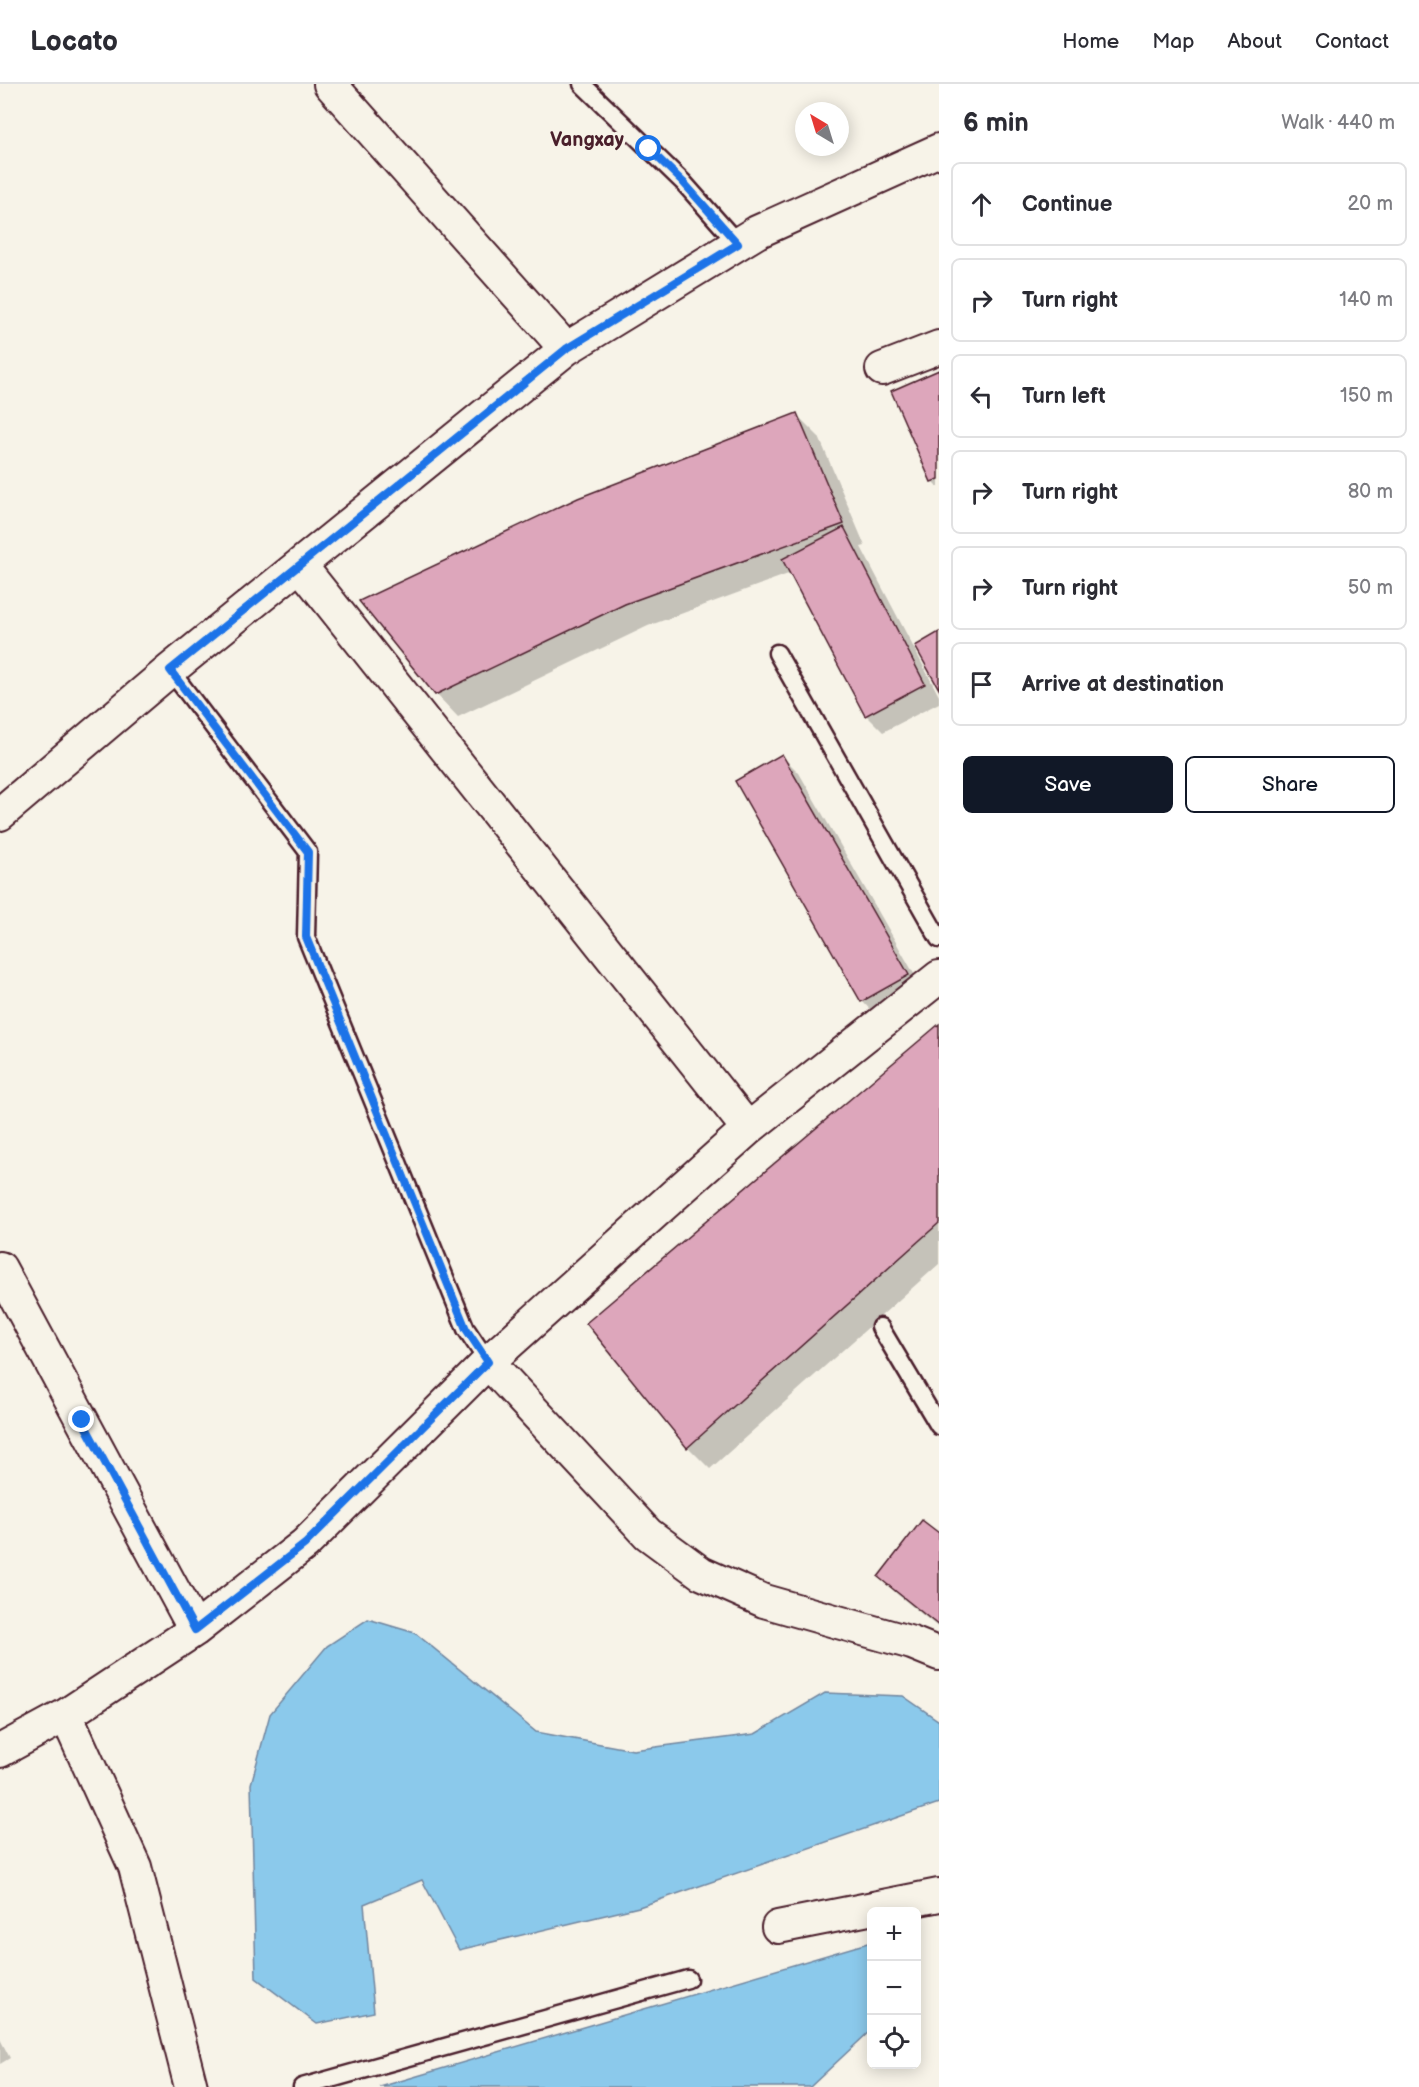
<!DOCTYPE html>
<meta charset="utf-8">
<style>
:root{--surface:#fff;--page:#f2f2f3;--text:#2b2b33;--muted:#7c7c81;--line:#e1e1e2;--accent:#111827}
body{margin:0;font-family:"Balsamiq Sans",sans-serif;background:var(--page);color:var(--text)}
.controls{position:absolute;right:18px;bottom:18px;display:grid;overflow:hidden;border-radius:9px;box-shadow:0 3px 15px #0003}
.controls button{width:54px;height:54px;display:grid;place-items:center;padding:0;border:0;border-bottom:2px solid var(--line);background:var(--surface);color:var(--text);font:30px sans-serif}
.compass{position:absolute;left:795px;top:18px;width:54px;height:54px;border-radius:50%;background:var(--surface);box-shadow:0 3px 15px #0003;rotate:322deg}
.stop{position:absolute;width:18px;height:18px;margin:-14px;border:4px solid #1a73e8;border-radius:50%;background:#fff}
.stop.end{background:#1a73e8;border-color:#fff;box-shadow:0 2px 6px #0008}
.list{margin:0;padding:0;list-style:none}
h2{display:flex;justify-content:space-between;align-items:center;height:78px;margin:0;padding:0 24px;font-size:26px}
h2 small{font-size:20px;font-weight:400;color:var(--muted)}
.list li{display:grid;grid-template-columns:39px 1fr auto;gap:18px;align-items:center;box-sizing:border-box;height:84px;margin:0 12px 12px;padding:0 12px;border:2px solid var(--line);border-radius:9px}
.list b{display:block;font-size:22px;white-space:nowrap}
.list em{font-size:20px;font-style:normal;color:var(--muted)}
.actions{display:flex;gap:12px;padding:18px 24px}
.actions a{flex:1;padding:14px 0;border:2px solid var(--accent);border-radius:9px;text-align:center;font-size:21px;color:var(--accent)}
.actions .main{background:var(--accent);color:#fff}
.icon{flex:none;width:33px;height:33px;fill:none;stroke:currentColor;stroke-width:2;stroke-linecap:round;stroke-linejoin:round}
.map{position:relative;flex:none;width:939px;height:2003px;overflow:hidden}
header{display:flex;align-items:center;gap:36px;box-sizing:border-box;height:84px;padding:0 30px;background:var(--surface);border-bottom:2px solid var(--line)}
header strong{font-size:28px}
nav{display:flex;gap:33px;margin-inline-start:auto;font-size:21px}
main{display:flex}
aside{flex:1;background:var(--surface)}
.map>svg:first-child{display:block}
.water{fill:#8bc9eb;stroke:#71859e;stroke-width:1.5}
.shadow{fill:#0003}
.building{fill:#dda6bb;stroke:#4a1f2b;stroke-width:1.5}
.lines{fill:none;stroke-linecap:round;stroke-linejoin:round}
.service-casing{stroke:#4a1f2b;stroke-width:21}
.minor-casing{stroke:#4a1f2b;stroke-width:36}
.service{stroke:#f7f3e8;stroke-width:16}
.minor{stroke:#f7f3e8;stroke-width:32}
.route{stroke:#1a73e8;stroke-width:8}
.labels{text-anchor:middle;stroke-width:6;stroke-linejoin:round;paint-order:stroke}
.quarter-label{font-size:20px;font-weight:bold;fill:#4a1f2b;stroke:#f7f3e8}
</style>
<header>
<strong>Locato</strong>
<nav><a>Home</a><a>Map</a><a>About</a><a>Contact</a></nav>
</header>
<main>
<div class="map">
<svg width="939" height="2003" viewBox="0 0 939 2003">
<rect width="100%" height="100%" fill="#f7f3e8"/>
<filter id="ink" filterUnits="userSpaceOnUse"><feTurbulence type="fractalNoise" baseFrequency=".0167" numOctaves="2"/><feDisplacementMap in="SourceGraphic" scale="12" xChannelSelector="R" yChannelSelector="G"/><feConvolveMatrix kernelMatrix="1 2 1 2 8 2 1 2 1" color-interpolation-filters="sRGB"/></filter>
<g filter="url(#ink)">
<!-- water -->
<path class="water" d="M368,1535l47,14 121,99 97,18 122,-16 70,-41 78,3 36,25v82l-300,104 -180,43 -37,-70 -58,24 10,108 -57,12 -61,-46 -5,-194 19,-70 57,-68z
M871,1858v88l-61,57h-430z"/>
<!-- shadow -->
<path class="shadow" d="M939,288v116l-7,-7z
M797,331l22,22 46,109 -4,1 78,149v7l-56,29 -17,-17 -75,-142 -143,53 -190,91 -22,-23z
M782,672l17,17 126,220 -46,26 -17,-18z
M939,942v238l-229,205 -22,-22z
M939,1451v93l-42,-34 -18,-17z
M0,1955l10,19 -10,6z"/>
<!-- building -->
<path class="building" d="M939,286v109l-8,3 -40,-91z
M797,329l47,111 -219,80 -190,91 -76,-94 219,-103z
M844,443l81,157 -60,32 -83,-157z
M939,548v57l-24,-43z
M782,670l127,221 -48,27 -126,-221z
M939,940v199l-252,225 -101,-125z
M922,1436l17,13v93l-61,-49z"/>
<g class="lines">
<!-- service casing -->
<g class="service-casing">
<path id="service" d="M582,0l101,98 55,62
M777,569l162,286
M170,586l138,182 -2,85 160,392 22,33
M880,1243l59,99
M302,2003l386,-108"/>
</g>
<!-- minor casing -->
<g class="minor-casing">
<path id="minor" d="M330,0l236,265
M882,285l57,-22
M300,481l448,564
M0,730l170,-144 396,-321 191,-117 182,-82
M0,1184l195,362
M488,1278l160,172 53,39 63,28 148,42 27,11
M66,1631l69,152 56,220
M0,1667l66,-36 129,-85 110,-86 183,-182 260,-233 191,-152
M778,1843l161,-32"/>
</g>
<!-- service -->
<use href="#service" class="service"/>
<!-- minor -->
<use href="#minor" class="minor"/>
</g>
</g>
<g class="lines" filter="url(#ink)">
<!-- route -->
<path class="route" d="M82,1336l113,210 110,-86 183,-182 -22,-33 -160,-392 2,-85 -138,-182 396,-321 172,-105 -55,-62 -34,-33"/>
</g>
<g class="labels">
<!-- quarter labels -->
<g class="quarter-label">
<text x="587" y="62">Vangxay</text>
</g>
</g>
</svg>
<div class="controls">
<button>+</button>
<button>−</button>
<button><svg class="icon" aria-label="locate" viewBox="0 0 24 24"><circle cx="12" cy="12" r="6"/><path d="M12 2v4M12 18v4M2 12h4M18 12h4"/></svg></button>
</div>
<svg class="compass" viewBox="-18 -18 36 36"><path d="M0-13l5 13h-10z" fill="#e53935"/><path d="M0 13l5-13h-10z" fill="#7c7c81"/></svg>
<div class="stop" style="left:649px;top:65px"></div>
<div class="stop end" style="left:82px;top:1336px"></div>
</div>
<aside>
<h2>6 min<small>Walk · 440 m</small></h2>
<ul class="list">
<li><svg class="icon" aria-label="ahead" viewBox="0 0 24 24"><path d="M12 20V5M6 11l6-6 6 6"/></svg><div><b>Continue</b></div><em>20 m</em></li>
<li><svg class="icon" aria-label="right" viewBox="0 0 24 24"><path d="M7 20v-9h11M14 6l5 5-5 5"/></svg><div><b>Turn right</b></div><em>140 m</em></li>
<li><svg class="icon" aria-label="left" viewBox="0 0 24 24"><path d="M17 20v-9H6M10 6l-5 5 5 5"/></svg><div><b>Turn left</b></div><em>150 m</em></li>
<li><svg class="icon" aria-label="right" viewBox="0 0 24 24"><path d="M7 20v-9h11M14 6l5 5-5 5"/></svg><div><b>Turn right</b></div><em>80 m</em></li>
<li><svg class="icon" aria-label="right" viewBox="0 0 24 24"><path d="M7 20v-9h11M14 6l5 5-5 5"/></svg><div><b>Turn right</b></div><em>50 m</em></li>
<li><svg class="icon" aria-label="arrive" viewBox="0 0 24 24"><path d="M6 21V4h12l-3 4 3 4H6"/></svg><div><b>Arrive at destination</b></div></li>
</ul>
<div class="actions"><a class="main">Save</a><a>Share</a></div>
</aside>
</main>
